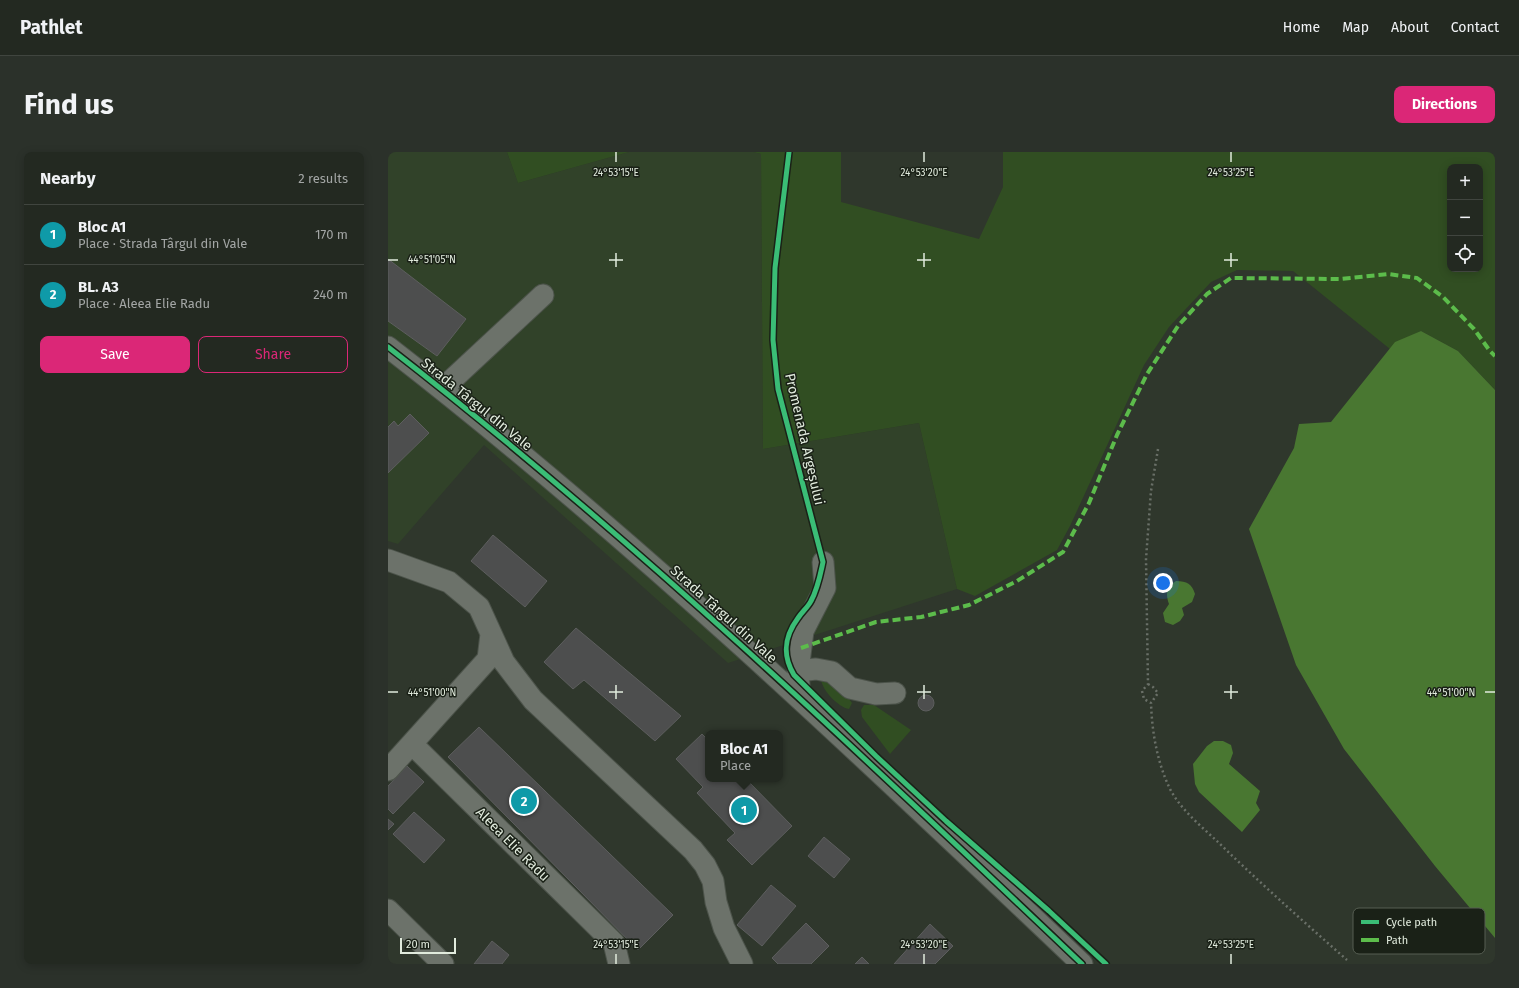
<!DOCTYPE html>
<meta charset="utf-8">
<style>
:root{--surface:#232921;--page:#2b312a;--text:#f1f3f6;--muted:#a3a6a5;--line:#40453f;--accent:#db2777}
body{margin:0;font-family:"Fira Sans",sans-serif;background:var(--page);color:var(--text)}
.controls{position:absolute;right:12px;top:12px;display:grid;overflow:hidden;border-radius:8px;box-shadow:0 2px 10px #0003}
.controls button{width:36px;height:36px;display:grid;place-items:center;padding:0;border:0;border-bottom:1px solid var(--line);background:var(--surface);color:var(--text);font:20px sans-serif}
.scale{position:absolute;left:12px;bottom:10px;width:56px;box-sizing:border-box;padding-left:4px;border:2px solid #e1ebdd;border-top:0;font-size:11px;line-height:14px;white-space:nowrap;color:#e1ebdd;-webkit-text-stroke:3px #1a2117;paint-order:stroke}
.you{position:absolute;left:775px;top:431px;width:14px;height:14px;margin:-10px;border:3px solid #fff;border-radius:50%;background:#1a73e8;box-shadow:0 0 0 6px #1a73e833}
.badge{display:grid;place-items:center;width:26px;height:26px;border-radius:50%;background:var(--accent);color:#fff;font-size:13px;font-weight:700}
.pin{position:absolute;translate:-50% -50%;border:2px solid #fff;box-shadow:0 1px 4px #0006}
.popup{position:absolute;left:317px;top:578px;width:78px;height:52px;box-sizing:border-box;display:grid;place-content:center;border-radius:8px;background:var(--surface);filter:drop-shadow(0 1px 3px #0005);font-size:13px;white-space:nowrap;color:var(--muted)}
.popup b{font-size:15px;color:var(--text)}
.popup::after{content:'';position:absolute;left:50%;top:100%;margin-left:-8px;border:8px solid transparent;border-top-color:var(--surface)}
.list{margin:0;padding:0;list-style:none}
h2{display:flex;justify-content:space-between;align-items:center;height:52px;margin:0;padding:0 16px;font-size:17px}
h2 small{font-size:13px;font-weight:400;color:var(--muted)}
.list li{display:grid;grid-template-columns:26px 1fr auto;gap:12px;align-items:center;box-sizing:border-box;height:60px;padding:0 16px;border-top:1px solid var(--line)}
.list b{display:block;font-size:15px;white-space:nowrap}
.list p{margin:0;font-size:13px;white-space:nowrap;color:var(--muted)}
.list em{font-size:13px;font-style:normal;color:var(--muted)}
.actions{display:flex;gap:8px;padding:12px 16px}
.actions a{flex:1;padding:9px 0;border:1px solid var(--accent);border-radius:8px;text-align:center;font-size:14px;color:var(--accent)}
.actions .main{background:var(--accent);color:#fff}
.icon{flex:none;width:22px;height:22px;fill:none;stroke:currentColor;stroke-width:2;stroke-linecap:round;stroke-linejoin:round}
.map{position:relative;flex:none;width:1107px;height:812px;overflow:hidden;border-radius:8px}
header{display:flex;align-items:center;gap:24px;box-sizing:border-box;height:56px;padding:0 20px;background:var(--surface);border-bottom:1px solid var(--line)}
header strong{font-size:19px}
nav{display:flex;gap:22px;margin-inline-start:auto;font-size:14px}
.intro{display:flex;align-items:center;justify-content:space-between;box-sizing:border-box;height:96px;padding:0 24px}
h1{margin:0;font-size:28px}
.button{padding:10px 18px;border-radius:8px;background:var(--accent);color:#fff;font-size:14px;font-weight:700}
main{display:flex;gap:24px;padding:0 24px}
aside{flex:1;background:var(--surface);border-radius:8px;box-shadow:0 2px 10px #0003}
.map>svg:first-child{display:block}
.built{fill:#314229}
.green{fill:#314e22;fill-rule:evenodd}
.water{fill:#497731}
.building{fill:#4d4e4e;stroke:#5d5e5e}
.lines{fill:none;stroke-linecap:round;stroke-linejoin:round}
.minor-casing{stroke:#4c534a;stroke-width:23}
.path{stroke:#6a7068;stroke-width:2.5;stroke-dasharray:2 3;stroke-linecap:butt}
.minor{stroke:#6c726a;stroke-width:21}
.quiet{stroke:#5cbc4b;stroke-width:4;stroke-dasharray:8 4;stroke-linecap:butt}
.cycleway-casing{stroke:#1a2117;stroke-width:8}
.cycleway{stroke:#3abd76;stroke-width:5}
.ticks{fill:none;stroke:#e1ebdd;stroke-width:1.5}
.labels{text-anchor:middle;stroke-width:3;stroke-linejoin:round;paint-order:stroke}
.street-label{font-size:14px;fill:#e1ebdd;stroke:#1a2117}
.key{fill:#1a2117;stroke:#565e52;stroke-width:1}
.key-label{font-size:11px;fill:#e1ebdd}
.ticks-label{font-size:10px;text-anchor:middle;fill:#e1ebdd;stroke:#1a2117;stroke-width:3;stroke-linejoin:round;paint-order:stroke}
</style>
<header>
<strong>Pathlet</strong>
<nav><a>Home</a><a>Map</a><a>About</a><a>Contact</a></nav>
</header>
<div class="intro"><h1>Find us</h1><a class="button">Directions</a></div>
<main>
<aside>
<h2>Nearby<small>2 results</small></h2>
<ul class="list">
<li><span class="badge" style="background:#0f9aa8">1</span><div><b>Bloc A1</b><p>Place · Strada Târgul din Vale</p></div><em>170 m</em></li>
<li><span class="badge" style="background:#0f9aa8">2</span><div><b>BL. A3</b><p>Place · Aleea Elie Radu</p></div><em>240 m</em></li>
</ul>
<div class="actions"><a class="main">Save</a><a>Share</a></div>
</aside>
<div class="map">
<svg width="1107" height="812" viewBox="0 0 1107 812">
<rect width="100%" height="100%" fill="#2f372c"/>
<!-- built -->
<path class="built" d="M0,0h119l11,31 111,-31h124l8,2 2,295 156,-26 38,166 -229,74 -244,-218 -86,99 -10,-3z"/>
<!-- green -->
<path class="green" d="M119,0h122l-111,31z
M365,0h88v50l138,37 24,-52v-35h492v238l-37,-39 -37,-20 -31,18 -97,-78 -56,-1 -26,12 -42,45 -25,38 -74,161 -13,24 -82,46 -18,-7 -38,-166 -156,26 -2,-295zM1062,15h30v102h-30z
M433,528h6l20,16 5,7 -3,6c-11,-2 -26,-18 -28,-29z
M476,553h10l37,25 -21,24 -28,-37 -1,-7z"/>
<!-- water -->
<path class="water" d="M1033,179l37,20 37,39v548l-60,-72 -91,-117 -48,-84 -47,-136 45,-81 5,-24 32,-2 64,-80z
M788,429c11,0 16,3 19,13l-3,8 -10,6 2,7 -4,6 -7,4 -8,-3 -2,-9 6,-9c-4,-11 -2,-17 7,-23z
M826,589h9l8,4 2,8 -4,11 31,27 -4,12 4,7 -18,22 -43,-40 -4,-8 -2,-20 14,-18z"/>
<!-- building -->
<path class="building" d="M0,107l78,60 -29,37 -49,-35z
M22,262l19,19 -41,40v-46l6,-6 4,5z
M105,383l54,46 -22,26 -54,-46z
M188,476l105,88 -26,25 -71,-61 -11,9 -29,-27z
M530 551a8 8 0 1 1 16 0a8 8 0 1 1-16 0Z
M91,575l194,188 -35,35 -190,-193z
M314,582l6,6v39h38l46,47 -40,39 -25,-25 8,-7 -38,-40 6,-6 -27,-28z
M19,614l17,16 -31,32 -5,-5v-23z
M26,660l31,28 -21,23 -31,-29z
M0,667l6,5 -6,6z
M436,685l26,22 -16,19 -26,-22z
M383,733l25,21 -34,40 -25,-21z
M418,771l23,23 -18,18h-33l-6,-6z
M542,772l23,22 -18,18h-41z
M104,789l17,14 -7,9h-28z
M474,805l7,7h-14z"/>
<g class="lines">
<!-- minor casing -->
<g class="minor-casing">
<path id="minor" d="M0,195c245,190 470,404 694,617
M54,237l101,-94
M0,408l61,22 30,25 25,55 29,38 160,150 12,15 8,16 3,21 8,26 18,36
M410,519l5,-40 22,-43 -2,-26
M412,546l-2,-27 18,-2 16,3 18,16 26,6 19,-1
M24,592l202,199 5,21
M0,618l100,-111 3,-25
M0,758l55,54"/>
</g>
<!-- path -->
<path class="path" d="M770,297l-7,42 -5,68 2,125 -6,7 2,8 7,4c1,29 6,59 19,86 11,21 32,38 49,54 41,40 85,79 128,117
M760,532l5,3 5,6 -7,10"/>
<!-- minor -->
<use href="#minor" class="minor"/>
<!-- quiet -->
<path class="quiet" d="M413,496l75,-26 45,-5 48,-12 48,-24 46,-29 26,-49 28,-68 30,-61 31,-48 29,-32 24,-16 109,1 48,-5 29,4 26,19 31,32 16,22 5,5"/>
<!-- cycleway casing -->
<g class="cycleway-casing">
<path id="cycleway" d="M401,0l-14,116 -2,72 5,49 45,173c-3,14 -5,26 -12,39 -3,6 -9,11 -13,17 -14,19 -16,37 -4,57l82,81 70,65 103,90 57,53
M0,195c245,190 470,404 694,617"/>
</g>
<!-- cycleway -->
<use href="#cycleway" class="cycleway"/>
</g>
<!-- ticks -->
<path class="ticks" d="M228,0v10M536,0v10M843,0v10M228,101v14M536,101v14M843,101v14M0,108h10M221,108h14M529,108h14M836,108h14M228,533v14M536,533v14M843,533v14M0,540h10M221,540h14M529,540h14M836,540h14M1097,540h10M228,802v10M536,802v10M843,802v10"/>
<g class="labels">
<!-- street labels -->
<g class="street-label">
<text transform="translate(89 252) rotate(39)" y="5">Strada Târgul din Vale</text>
<text transform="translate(417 287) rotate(77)" y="5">Promenada Argeșului</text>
<text transform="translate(336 462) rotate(42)" y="5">Strada Târgul din Vale</text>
<text transform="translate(125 692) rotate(45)" y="5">Aleea Elie Radu</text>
</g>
</g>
<!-- legend -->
<rect x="965" y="756" width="132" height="46" rx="6" class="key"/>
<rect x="973" y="768" width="18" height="4" fill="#3abd76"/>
<rect x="973" y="786" width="18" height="4" fill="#5cbc4b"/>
<g class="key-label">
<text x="998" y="774">Cycle path</text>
<text x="998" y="792">Path</text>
</g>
<g class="ticks-label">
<text x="228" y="24">24°53'15"E</text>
<text x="536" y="24">24°53'20"E</text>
<text x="843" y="24">24°53'25"E</text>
<text x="44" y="111">44°51'05"N</text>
<text x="44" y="544">44°51'00"N</text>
<text x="1063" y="544">44°51'00"N</text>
<text x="228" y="796">24°53'15"E</text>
<text x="536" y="796">24°53'20"E</text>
<text x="843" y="796">24°53'25"E</text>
</g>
</svg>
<div class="controls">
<button>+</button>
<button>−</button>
<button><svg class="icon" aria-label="locate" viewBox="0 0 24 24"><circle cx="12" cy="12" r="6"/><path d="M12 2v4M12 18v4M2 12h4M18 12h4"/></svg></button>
</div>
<div class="scale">20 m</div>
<div class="you"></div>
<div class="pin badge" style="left:356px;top:658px;background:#0f9aa8">1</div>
<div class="popup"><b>Bloc A1</b>Place</div>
<div class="pin badge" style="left:136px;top:649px;background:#0f9aa8">2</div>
</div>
</main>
